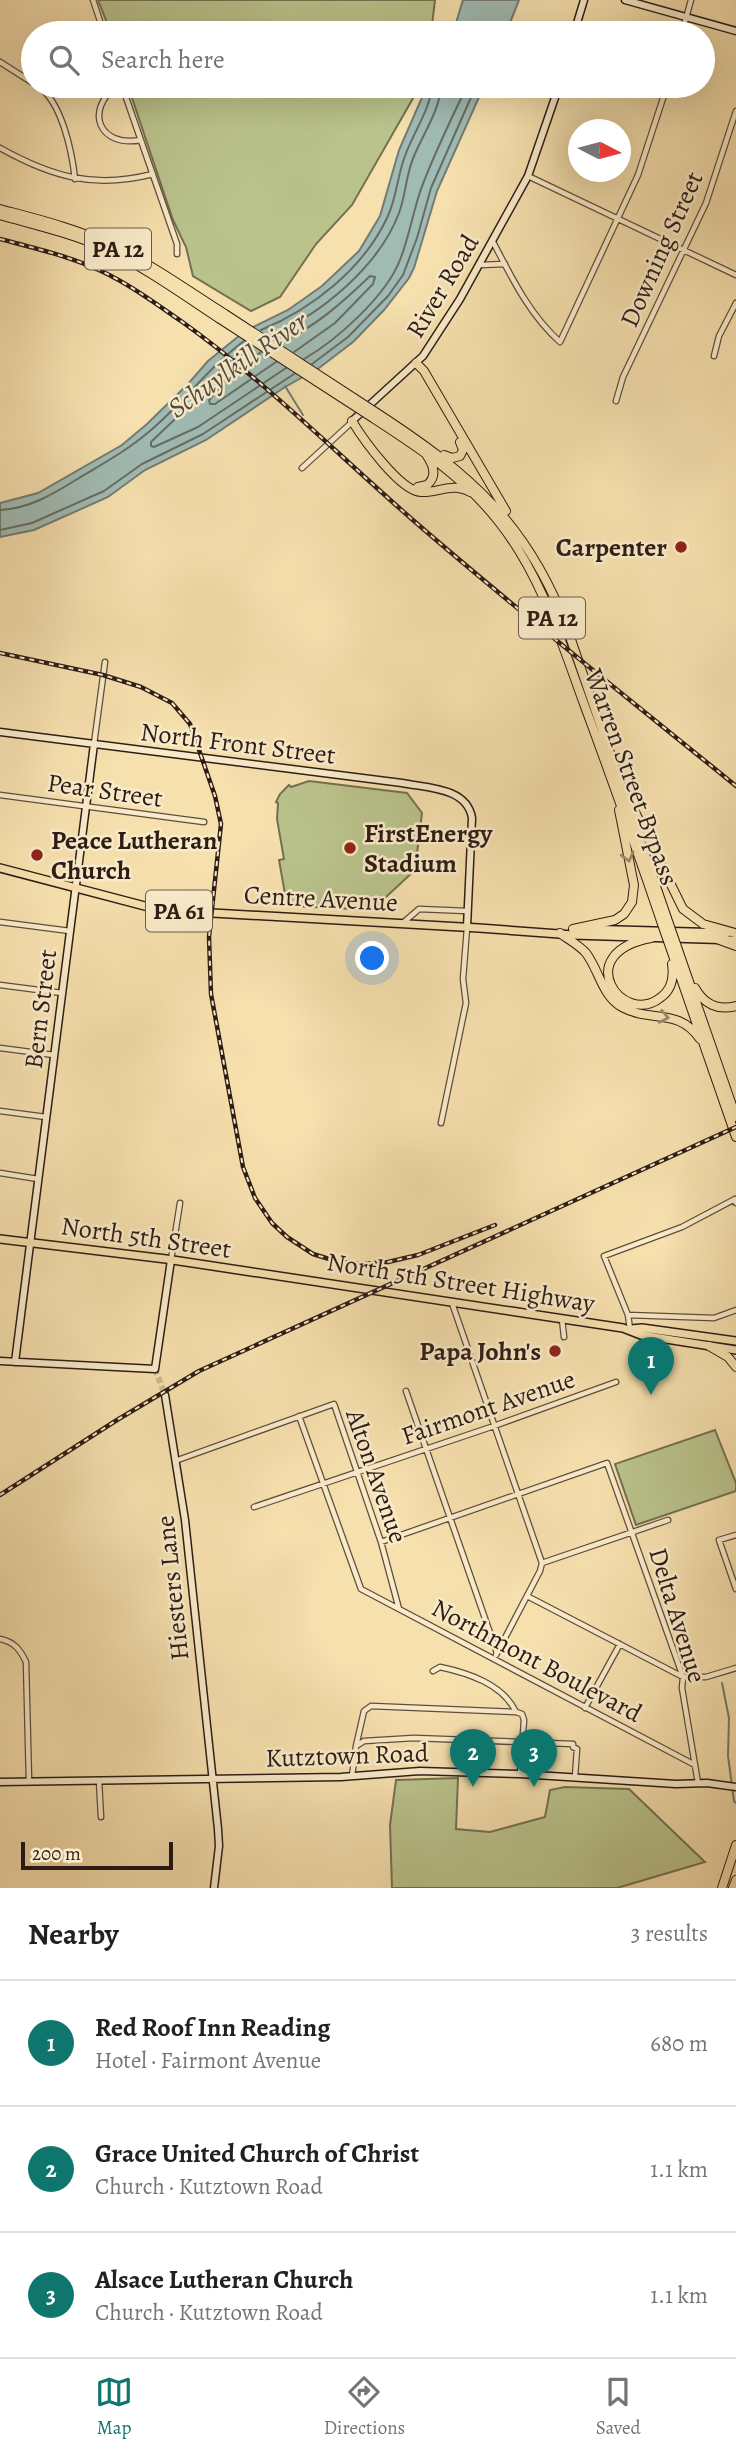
<!DOCTYPE html>
<meta charset="utf-8">
<style>
:root{--surface:#fff;--page:#f2f2f2;--text:#202124;--muted:#757577;--line:#e0e0e0;--accent:#0f766e}
body{margin:0;font-family:Alegreya,serif;background:var(--page);color:var(--text)}
.compass{position:absolute;left:568px;top:119px;width:63px;height:63px;border-radius:50%;background:var(--surface);box-shadow:0 7px 28px #0002;rotate:96deg}
.scale{position:absolute;left:21px;bottom:18px;width:152px;box-sizing:border-box;padding-left:7px;border:4px solid #2d1c15;border-top:0;font-size:19px;line-height:24px;white-space:nowrap;color:#2d1c15;-webkit-text-stroke:5px #f9ebca;paint-order:stroke}
.you{position:absolute;left:373px;top:959px;width:24px;height:24px;margin:-18px;border:5px solid #fff;border-radius:50%;background:#1a73e8;box-shadow:0 0 0 10px #1a73e833}
.badge{display:grid;place-items:center;width:46px;height:46px;border-radius:50%;background:var(--accent);color:#fff;font-size:23px;font-weight:700}
.pin{position:absolute;translate:-50% -58px;filter:drop-shadow(0 2px 4px #0008)}
.pin::after{content:'';position:absolute;top:37px;width:24px;height:21px;background:inherit;clip-path:polygon(0 0,100% 0,50% 100%)}
.list{margin:0;padding:0;list-style:none}
h2{display:flex;justify-content:space-between;align-items:center;height:91px;margin:0;padding:0 28px;font-size:30px}
h2 small{font-size:23px;font-weight:400;color:var(--muted)}
.list li{display:grid;grid-template-columns:46px 1fr auto;gap:21px;align-items:center;box-sizing:border-box;height:126px;padding:0 28px;border-top:2px solid var(--line)}
.list b{display:block;font-size:26px;white-space:nowrap}
.list p{margin:0;font-size:23px;white-space:nowrap;color:var(--muted)}
.list em{font-size:23px;font-style:normal;color:var(--muted)}
.icon{flex:none;width:38px;height:38px;fill:none;stroke:currentColor;stroke-width:2;stroke-linecap:round;stroke-linejoin:round}
.map{position:relative;flex:none;width:736px;height:1888px;overflow:hidden}
.search{position:absolute;background:var(--surface);box-shadow:0 7px 28px #0002;left:21px;right:21px;top:21px;height:77px;display:flex;align-items:center;gap:18px;box-sizing:border-box;padding:0 24px;border-radius:38px;color:var(--muted);font-size:26px}
.sheet{height:469px;background:var(--surface)}
nav{display:flex;justify-content:space-around;align-items:center;box-sizing:border-box;height:98px;border-top:2px solid var(--line);background:var(--surface);font-size:19px;color:var(--muted)}
nav a{display:grid;justify-items:center;gap:4px}
nav .on{color:var(--accent)}
.map>svg:first-child{display:block}
.green{fill:#bac38c;stroke:#747050;stroke-width:2}
.water{fill:#a0bbb4;stroke:#727b74;stroke-width:2}
.lines{fill:none;stroke-linecap:round;stroke-linejoin:round}
.shore{stroke:#666c64;stroke-width:2}
.stream{stroke:#727b74;stroke-width:2}
.secondary-tunnel{stroke:#ceb98f;stroke-width:6;stroke-dasharray:6 3;stroke-linecap:butt}
.street-casing{stroke:#5f4d3b;stroke-width:7}
.secondary-casing{stroke:#2d1c15;stroke-width:9}
.primary-casing{stroke:#2d1c15;stroke-width:10}
.highway-casing{stroke:#2d1c15;stroke-width:10}
.street{stroke:#f9ebca;stroke-width:4.5}
.secondary{stroke:#f9ebca;stroke-width:6}
.primary{stroke:#f6e0ae;stroke-width:7}
.highway{stroke:#f6e0ae;stroke-width:8}
.rail-casing{stroke:#2d1c15;stroke-width:4.5}
.rail{stroke:#f9ebca;stroke-width:2;stroke-dasharray:5;stroke-linecap:butt}
.highway-bridge-casing{stroke:#2d1c15;stroke-width:10;stroke-linecap:butt}
.highway-bridge{stroke:#f6e0ae;stroke-width:8}
.oneway{stroke:#9c8869}
.poi-dot{fill:#8f2418;stroke:#f9ebca;stroke-width:2.5}
.labels{text-anchor:middle;stroke-width:5;stroke-linejoin:round;paint-order:stroke}
.shield{fill:#f9ebca;stroke:#6a5a4b;stroke-width:2}
.shield-label{font-size:24px;font-weight:bold;fill:#2d1c15}
.street-label{font-size:26px;fill:#2d1c15;stroke:#f9ebca}
.poi-label{font-size:26px;font-weight:bold;fill:#2d1c15;stroke:#f9ebca;text-anchor:end}
.water-label{font-size:28px;font-style:italic;fill:#504c45;stroke:#f9ebca}
</style>
<div class="map">
<svg width="736" height="1888" viewBox="0 0 736 1888">
<rect width="100%" height="100%" fill="#f6e0ae"/>
<filter id="stains"><feTurbulence type="fractalNoise" baseFrequency=".00286" numOctaves="4"/><feColorMatrix values="0 0 0 0 .2 0 0 0 0 .09 0 0 0 0 .02 0 0 0 .5 -.17"/></filter>
<radialGradient id="worn" r=".72"><stop offset=".6" stop-color="#630" stop-opacity="0"/><stop offset="1" stop-color="#630" stop-opacity=".3"/></radialGradient>
<!-- green -->
<path class="green" d="M98,0h337l-4,33h-320z
M128,86h292l-68,119 -36,39 -36,53 -29,14 -58,-35 -7,-29 -13,-27z
M309,781l98,12 15,20 -7,57 -43,40 -80,-4 -3,-12h-4l-6,-34 5,-1 -7,-40 1,-16 -2,-1 4,-8 9,-9 2,2z
M715,1430l21,53v8l-100,34 -21,-61z
M458,1778l-2,51 34,3 55,-15 5,-27 15,-3 64,2 76,73 -88,26h-225l-2,-63 6,-45z"/>
<!-- water -->
<path class="water" d="M463,0h56l-13,33h-53z
M427,86h57l-47,105 -23,77 -5,10 -25,32 -31,32 -34,26 -34,19 -79,53 -61,30 -37,27 -74,33 -34,7v-34l38,-10 84,-48 25,-21 41,-40 20,-23 37,-30 43,-21 34,-24 37,-35 21,-35 19,-66z"/>
<g class="lines">
<!-- shore -->
<path class="shore" d="M261,330c51,-21 102,-61 126,-112 10,-20 10,-42 18,-62 8,-23 25,-46 27,-70
M269,336c52,-21 110,-70 130,-123 7,-19 7,-39 15,-57 9,-22 26,-46 27,-70
M280,343c35,-16 62,-40 90,-67l5,1 -2,7 -38,39 -41,29
M252,346l-34,26 -18,23 -49,47v4l3,1 44,-20 88,-59
M261,352l-35,28 -17,20 1,4h5l61,-42
M304,359c33,-19 82,-63 96,-99 9,-23 13,-48 21,-71 13,-35 30,-70 46,-103
M312,364l36,-27 40,-41 15,-21 14,-37 14,-50 45,-102
M0,510c29,-1 55,-17 79,-32 25,-15 49,-28 72,-48 33,-28 58,-63 93,-89
M0,530l32,-7 72,-32 38,-27 61,-30 91,-60"/>
<!-- stream -->
<path class="stream" d="M285,386l18,29
M722,1683l7,35 -1,38 6,45 2,2"/>
<!-- secondary-tunnel -->
<path class="secondary-tunnel" d="M155,1369l10,26"/>
<!-- street casing -->
<g class="street-casing">
<path id="street" d="M93,0l11,33
M682,33l9,-33
M0,62l33,21
M38,86c24,16 34,66 37,93
M117,86c-33,24 -18,62 24,54
M122,86l55,158v10
M0,148c52,29 94,41 153,26
M528,176l208,99
M493,242c19,36 36,72 67,100l78,-167 29,-89
M480,265l25,-1
M714,356l5,-20 17,-33
M616,401l7,-24 83,-174 30,-92
M302,468l50,-46
M94,744l11,-82
M0,795l204,27
M0,922l70,9
M404,922l15,-13 48,2
M0,985l62,8
M0,1048l54,7
M0,1111l46,6
M441,1123l25,-120 -3,-24 4,-51
M0,1173l38,6
M171,1260l9,-57
M452,1303l90,260
M628,1315l86,3 22,-8
M562,1319l2,18
M630,1329l-2,-14 -24,-59 78,-29 53,-28 1,4
M406,1391l91,262
M299,1416l62,173 334,176
M175,1461l159,-57 47,138 18,67
M254,1507l240,-81 122,-44
M736,1535l-17,5 17,49
M381,1542l226,-79 76,214 -1,11 16,95
M527,1596l156,81h23l30,-9
M0,1639c14,3 20,10 26,23l3,119
M496,1655l44,-84 2,-8 126,-43
M433,1671l7,-4c28,6 63,17 76,45
M585,1708l35,-64
M356,1746l8,-35 7,-5 145,6 6,2 2,6 -4,54
M352,1776l4,-30 8,-5 50,-3 159,6v3l4,2 -2,28
M99,1781l2,36"/>
</g>
<!-- secondary casing -->
<g class="secondary-casing">
<path id="secondary" d="M625,0l111,31
M574,33l10,-33
M352,421l71,-65 37,-57 68,-123 31,-90
M0,732l402,51c24,5 65,4 70,35l-5,109
M0,1361l155,8 16,-109
M15,1362l79,-618
M165,1395l20,125 33,309 1,17 -5,42
M0,1782l341,-5 79,-6 100,3 156,10 31,-1 29,4"/>
</g>
<!-- primary casing -->
<g class="primary-casing">
<path id="primary" d="M0,868l160,42 319,18 94,7 163,5
M581,929l146,4
M0,1239l166,20 457,69 18,7 95,15
M631,1329l11,-1 94,13"/>
</g>
<!-- highway casing -->
<g class="highway-casing">
<path id="highway" d="M0,209c37,10 74,19 109,35 41,19 78,46 116,70
M0,215c35,10 71,18 104,33 41,19 78,46 116,71
M416,363l8,8 82,140
M377,413c92,60 151,110 190,215l102,296
M373,418c46,30 91,59 126,104 42,53 62,119 85,182 27,73 53,146 78,220
M352,421c11,18 48,70 69,71 18,1 31,-10 49,0
M444,455l8,3 8,-2 3,-6 -3,-8
M418,487l9,-2c10,-8 7,-19 0,-29
M633,808l50,101 20,15 32,9
M573,929l42,-9 9,-6 8,-12 2,-17 -15,-75
M560,933c9,7 19,12 26,20 13,17 16,43 36,54 28,16 56,0 78,32
M651,938c-81,15 -29,89 9,60 12,-8 14,-21 12,-34
M717,939l19,7
M669,944l67,193
M676,944l60,173
M695,988c9,16 23,23 41,18
M709,1346l19,11 8,10
M722,1888l14,-43
M733,1888l3,-8"/>
</g>
<!-- street -->
<use href="#street" class="street"/>
<!-- secondary -->
<use href="#secondary" class="secondary"/>
<!-- primary -->
<use href="#primary" class="primary"/>
<!-- highway -->
<use href="#highway" class="highway"/>
<!-- rail casing -->
<g class="rail-casing">
<path id="rail" d="M0,239c34,9 69,17 101,32 28,13 54,32 80,50 84,60 155,132 233,200 105,91 214,177 322,265
M0,653l103,22 38,12 31,16 18,21 25,72 6,28 -12,113 2,57 32,173 12,31 17,25 15,14 26,17 26,8 24,2 25,-2 30,-7 77,-30
M0,1495l117,-75 82,-49 537,-244"/>
</g>
<!-- rail -->
<use href="#rail" class="rail"/>
<!-- highway-bridge casing -->
<g class="highway-bridge-casing">
<path id="highway-bridge" d="M225,314l152,99
M220,319l153,99
M662,924l7,20
M669,924l7,20"/>
</g>
<!-- highway-bridge -->
<use href="#highway-bridge" class="highway-bridge"/>
</g>
<!-- one-way arrows -->
<defs><path id="oneway-chevron" d="M-2-3.5L2.5 0L-2 3.5" fill="none" stroke-width="1.6" stroke-linecap="round" stroke-linejoin="round" transform="scale(1.75)"/></defs>
<g class="oneway">
<use href="#oneway-chevron" transform="translate(628 857) rotate(76)"/>
<use href="#oneway-chevron" transform="translate(664 1017) rotate(11)"/>
</g>
<!-- markers -->
<g class="poi-dot">
<circle cx="681" cy="547" r="7"/>
<circle cx="350" cy="848" r="7"/>
<circle cx="37" cy="855" r="7"/>
<circle cx="555" cy="1351" r="7"/>
</g>
<g class="labels">
<!-- shield labels -->
<g class="shield">
<rect x="85" y="228.5" width="66" height="41" rx="5"/>
<rect x="519" y="597.5" width="66" height="41" rx="5"/>
<rect x="146" y="890.5" width="66" height="41" rx="5"/>
</g>
<g class="shield-label">
<text x="118" y="257">PA 12</text>
<text x="552" y="626">PA 12</text>
<text x="179" y="919">PA 61</text>
</g>
<!-- street labels -->
<g class="street-label">
<text transform="translate(661 249) rotate(-66)" y="9">Downing Street</text>
<text transform="translate(442 286) rotate(-59)" y="9">River Road</text>
<text transform="translate(238 743) rotate(7)" y="9">North Front Street</text>
<text transform="translate(632 777) rotate(70)" y="9">Warren Street Bypass</text>
<text transform="translate(105 790) rotate(8)" y="9">Pear Street</text>
<text transform="translate(321 898) rotate(3)" y="9">Centre Avenue</text>
<text transform="translate(40 1009) rotate(-83)" y="9">Bern Street</text>
<text transform="translate(146 1237) rotate(8)" y="9">North 5th Street</text>
<text transform="translate(461 1282) rotate(9)" y="9">North 5th Street Highway</text>
<text transform="translate(488 1407) rotate(-19)" y="9">Fairmont Avenue</text>
<text transform="translate(377 1476) rotate(71)" y="9">Alton Avenue</text>
<text transform="translate(172 1588) rotate(-96)" y="9">Hiesters Lane</text>
<text transform="translate(678 1615) rotate(73)" y="9">Delta Avenue</text>
<text transform="translate(537 1660) rotate(28)" y="9">Northmont Boulevard</text>
<text transform="translate(347 1755) rotate(-2)" y="9">Kutztown Road</text>
</g>
<!-- poi labels -->
<g class="poi-label">
<text x="667" y="556">Carpenter</text>
<text x="364" y="842" text-anchor="start">FirstEnergy<tspan x="364" dy="30">Stadium</tspan></text>
<text x="51" y="849" text-anchor="start">Peace Lutheran<tspan x="51" dy="30">Church</tspan></text>
<text x="541" y="1360">Papa John's</text>
</g>
<!-- water labels -->
<g class="water-label">
<text transform="translate(237 364) rotate(-35)" y="10">Schuylkill River</text>
</g>
</g>
<rect width="100%" height="100%" filter="url(#stains)"/>
<rect width="100%" height="100%" fill="url(#worn)"/>
</svg>
<svg class="compass" viewBox="-18 -18 36 36"><path d="M0-13l5 13h-10z" fill="#e53935"/><path d="M0 13l5-13h-10z" fill="#757577"/></svg>
<div class="scale">200 m</div>
<div class="you"></div>
<div class="pin badge" style="left:651px;top:1395px">1</div>
<div class="pin badge" style="left:473px;top:1787px">2</div>
<div class="pin badge" style="left:534px;top:1787px">3</div>
<div class="search"><svg class="icon" aria-label="search" viewBox="0 0 24 24"><circle cx="10" cy="10" r="6"/><path d="M15 15l6 6"/></svg>Search here</div>
</div>
<section class="sheet">
<h2>Nearby<small>3 results</small></h2>
<ul class="list">
<li><span class="badge">1</span><div><b>Red Roof Inn Reading</b><p>Hotel · Fairmont Avenue</p></div><em>680 m</em></li>
<li><span class="badge">2</span><div><b>Grace United Church of Christ</b><p>Church · Kutztown Road</p></div><em>1.1 km</em></li>
<li><span class="badge">3</span><div><b>Alsace Lutheran Church</b><p>Church · Kutztown Road</p></div><em>1.1 km</em></li>
</ul>
</section>
<nav>
<a class="on"><svg class="icon" aria-label="map" viewBox="0 0 24 24"><path d="M3 6l6-2 6 2 6-2v14l-6 2-6-2-6 2zM9 4v14M15 6v14"/></svg>Map</a>
<a><svg class="icon" aria-label="directions" viewBox="0 0 24 24"><path d="M12 3l9 9-9 9-9-9zM9 14v-3h6M13 9l2 2-2 2"/></svg>Directions</a>
<a><svg class="icon" aria-label="saved" viewBox="0 0 24 24"><path d="M7 4h10v16l-5-4-5 4z"/></svg>Saved</a>
</nav>
